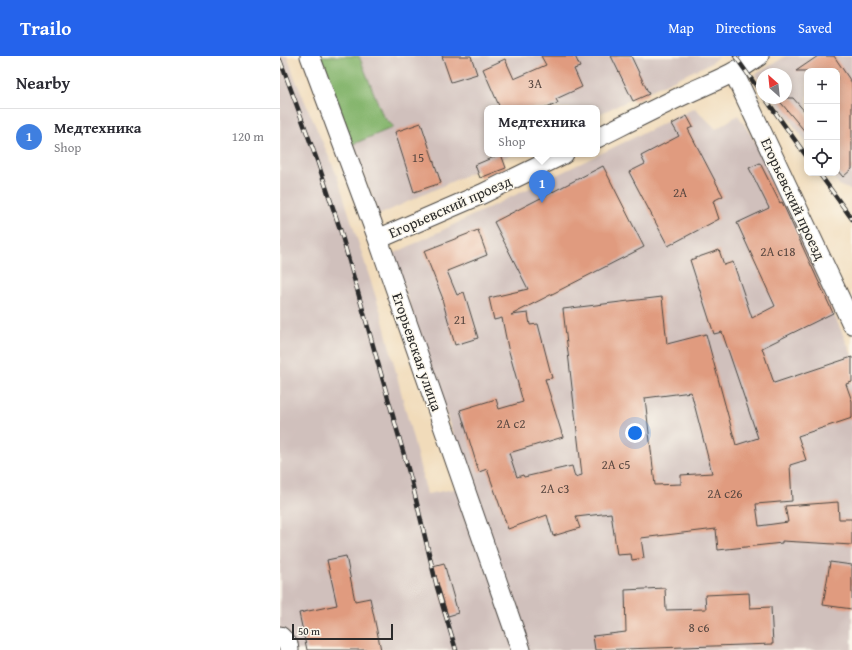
<!DOCTYPE html>
<meta charset="utf-8">
<style>
:root{--surface:#fff;--page:#f2f2f3;--text:#2b2b33;--muted:#7c7c81;--line:#e1e1e2;--accent:#2563eb}
body{margin:0;font-family:"Gentium Book Plus",serif;background:var(--page);color:var(--text)}
.controls{position:absolute;right:12px;top:12px;display:grid;overflow:hidden;border-radius:8px;box-shadow:0 2px 10px #0003}
.controls button{width:36px;height:36px;display:grid;place-items:center;padding:0;border:0;border-bottom:1px solid var(--line);background:var(--surface);color:var(--text);font:20px sans-serif}
.compass{position:absolute;left:476px;top:12px;width:36px;height:36px;border-radius:50%;background:var(--surface);box-shadow:0 2px 10px #0003;rotate:333deg}
.scale{position:absolute;left:12px;bottom:10px;width:101px;box-sizing:border-box;padding-left:4px;border:2px solid #2b2b2b;border-top:0;font-size:11px;line-height:14px;white-space:nowrap;color:#2b2b2b;-webkit-text-stroke:3px #fbf7ec;paint-order:stroke}
.you{position:absolute;left:355px;top:377px;width:14px;height:14px;margin:-10px;border:3px solid #fff;border-radius:50%;background:#1a73e8;box-shadow:0 0 0 6px #1a73e833}
.badge{display:grid;place-items:center;width:26px;height:26px;border-radius:50%;background:var(--accent);color:#fff;font-size:13px;font-weight:700}
.pin{position:absolute;translate:-50% -33px;filter:drop-shadow(0 1px 2px #0008)}
.pin::after{content:'';position:absolute;top:21px;width:14px;height:12px;background:inherit;clip-path:polygon(0 0,100% 0,50% 100%)}
.popup{position:absolute;left:204px;top:49px;width:116px;height:52px;box-sizing:border-box;display:grid;place-content:center;border-radius:8px;background:var(--surface);filter:drop-shadow(0 1px 3px #0005);font-size:13px;white-space:nowrap;color:var(--muted)}
.popup b{font-size:15px;color:var(--text)}
.popup::after{content:'';position:absolute;left:50%;top:100%;margin-left:-8px;border:8px solid transparent;border-top-color:var(--surface)}
.list{margin:0;padding:0;list-style:none}
h2{display:flex;justify-content:space-between;align-items:center;height:52px;margin:0;padding:0 16px;font-size:17px}
h2 small{font-size:13px;font-weight:400;color:var(--muted)}
.list li{display:grid;grid-template-columns:26px 1fr auto;gap:12px;align-items:center;box-sizing:border-box;height:56px;padding:0 16px;border-top:1px solid var(--line)}
.list b{display:block;font-size:15px;white-space:nowrap}
.list p{margin:0;font-size:13px;white-space:nowrap;color:var(--muted)}
.list em{font-size:13px;font-style:normal;color:var(--muted)}
.icon{flex:none;width:22px;height:22px;fill:none;stroke:currentColor;stroke-width:2;stroke-linecap:round;stroke-linejoin:round}
.map{position:relative;flex:none;width:572px;height:594px;overflow:hidden}
header{display:flex;align-items:center;gap:24px;box-sizing:border-box;height:56px;padding:0 20px;background:var(--accent);color:#fff}
header strong{font-size:19px}
nav{display:flex;gap:22px;margin-inline-start:auto;font-size:14px}
main{display:flex}
aside{flex:1;background:var(--surface)}
.map>svg:first-child{display:block}
.industrial{fill:#d0c0bc}
.forest{fill:#86b66e;stroke:#58704c}
.building{fill:#e09b7f;fill-rule:evenodd}
.lines{fill:none;stroke-linecap:round;stroke-linejoin:round}
.minor-casing{stroke:#494540;stroke-width:21}
.minor{stroke:#fff;stroke-width:19}
.rail-casing{stroke:#2b2b2b;stroke-width:4.5}
.rail{stroke:#fbf7ec;stroke-width:3;stroke-dasharray:9;stroke-linecap:butt}
.labels{text-anchor:middle;stroke-width:3;stroke-linejoin:round;paint-order:stroke}
.number-label{font-size:13px;fill:#584740}
.street-label{font-size:15px;fill:#2b2b2b;stroke:#fbf7ec}
</style>
<header>
<strong>Trailo</strong>
<nav><a>Map</a><a>Directions</a><a>Saved</a></nav>
</header>
<main>
<aside>
<h2>Nearby<small></small></h2>
<ul class="list">
<li><span class="badge" style="background:#3f7fe0">1</span><div><b>Медтехника</b><p>Shop</p></div><em>120 m</em></li>
</ul>
</aside>
<div class="map">
<svg width="572" height="594" viewBox="0 0 572 594">
<rect width="100%" height="100%" fill="#fbf7ec"/>
<filter id="ink" filterUnits="userSpaceOnUse"><feTurbulence type="fractalNoise" baseFrequency=".025" numOctaves="2"/><feDisplacementMap in="SourceGraphic" scale="8" xChannelSelector="R" yChannelSelector="G"/><feConvolveMatrix kernelMatrix="1 2 1 2 8 2 1 2 1" color-interpolation-filters="sRGB"/></filter>
<filter id="wash" filterUnits="userSpaceOnUse"><feTurbulence type="fractalNoise" baseFrequency=".012" numOctaves="4" result="noise"/><feDisplacementMap in="SourceGraphic" scale="16" xChannelSelector="R" yChannelSelector="G"/><feGaussianBlur stdDeviation="0.9" result="paint"/><feColorMatrix in="noise" values="0 0 0 0 0 0 0 0 0 0 0 0 0 0 0 0 0 1.4 0 .05"/><feComposite in="paint" operator="in"/></filter>
<g filter="url(#wash)">
<rect width="100%" height="100%" fill="#f1dbba"/>
<!-- industrial -->
<path class="industrial" d="M0,0h7l9,25 40,92 45,140 46,181 43,-8 -77,-232 302,-146 21,21 22,-14 25,39 89,201v295h-572z
M40,0h399l-8,7 -114,52v-7h-110v46h25l-133,61z
M506,0h66v134l-12,-4 -10,-13h7v-102h-30v72l-34,-45h13v-24h-24v10l-7,-9z"/>
<!-- forest -->
<path class="forest" d="M36,0h43l24,60 11,11 -43,18z"/>
<g id="blocks">
<!-- building -->
<path class="building" d="M162,0h29l6,18 -26,8z
M261,0h34l5,11 -6,2 8,18 -26,12 2,4 -11,5h-47l-17,-39 22,-10 9,20 32,-14z
M331,0h20l18,38 -16,7z
M538,0h16l18,27v86l-9,8 -6,-7v-99h-41z
M497,42h16l14,16v20z
M407,60l6,11 -5,2 35,67 -10,5 6,18 -51,27 -39,-74 16,-8 -4,-8 38,-20 -7,-12z
M141,67l20,60 -27,9 -19,-60z
M221,98l5,14 -26,10 -5,-13z
M480,107l20,40 2,-1 51,111 -71,35 12,35 78,-26v25l-6,2 6,17v17l-54,18 8,24 -16,5 2,36 -36,3 3,22 29,-4 -3,-16 53,-4 1,17h13v26l-70,-4v2l-64,7 -2,-21 -75,9 3,20 -12,2 -1,-6 -14,1 -6,-42 -35,4 4,11 -27,8 -6,-21 -39,14 -21,-60 -8,3 -19,-62 36,-11 3,10 24,-7 -15,-54 -6,-30 -8,2 -5,-22 39,-9 -34,-67 109,-56 41,81 -133,68 17,-2 2,12 8,-1 14,54 -7,1 18,58 -54,16 8,24 6,-2 1,2 48,-11 3,11 7,-2 -19,-166 99,-12 5,47 39,-10 30,111 22,-7 -36,-106 -8,2 -24,-74 29,-10 5,15 9,-3 19,56 23,-12 -38,-83 32,-15 -20,-40zM411,336l21,81 -31,2v9l-26,1 -10,-87z
M198,174l9,25 -40,16 10,24 7,-3 14,46 -23,7 -13,-46h1l-19,-48z
M66,500l9,45 15,-3 11,52h-74l-8,-37 38,-8 -10,-45z
M550,506l22,3v44l-29,-4z
M164,507l14,50 -10,3 -15,-50z
M385,532l1,22 40,-1 -1,-14 44,-2 1,15 21,-1 2,37 -178,6 -2,-14 33,-4 -1,-42z"/>
</g>
</g>
<g filter="url(#ink)">
<use href="#blocks" fill-opacity="0" stroke="#494540" stroke-width="1"/>
<g class="lines">
<!-- minor casing -->
<g class="minor-casing">
<path id="minor" d="M30,0l68,183 143,411
M454,17l118,251
M317,82c30,-15 59,-30 89,-44 26,-12 49,-20 73,-38
M98,183l104,-45 82,-40
M0,580l8,8 1,6"/>
</g>
<!-- minor -->
<use href="#minor" class="minor"/>
<!-- rail casing -->
<g class="rail-casing">
<path id="rail" d="M455,0l27,38
M0,4l38,103 22,66 72,254 25,104 19,63
M485,42l42,59
M539,117l33,46"/>
</g>
<!-- rail -->
<use href="#rail" class="rail"/>
</g>
</g>
<g class="labels">
<!-- number labels -->
<g class="number-label">
<text x="255" y="32">3А</text>
<text x="138" y="106">15</text>
<text x="400" y="141">2А</text>
<text x="498" y="200">2А с18</text>
<text x="180" y="268">21</text>
<text x="231" y="372">2А с2</text>
<text x="336" y="413">2А с5</text>
<text x="275" y="437">2А с3</text>
<text x="445" y="442">2А с26</text>
<text x="419" y="576">8 с6</text>
</g>
<!-- street labels -->
<g class="street-label">
<text transform="translate(513 143) rotate(65)" y="5">Егорьевский проезд</text>
<text transform="translate(170 151) rotate(-24)" y="5">Егорьевский проезд</text>
<text transform="translate(137 296) rotate(71)" y="5">Егорьевская улица</text>
</g>
</g>
</svg>
<div class="controls">
<button>+</button>
<button>−</button>
<button><svg class="icon" aria-label="locate" viewBox="0 0 24 24"><circle cx="12" cy="12" r="6"/><path d="M12 2v4M12 18v4M2 12h4M18 12h4"/></svg></button>
</div>
<svg class="compass" viewBox="-18 -18 36 36"><path d="M0-13l5 13h-10z" fill="#e53935"/><path d="M0 13l5-13h-10z" fill="#7c7c81"/></svg>
<div class="scale">50 m</div>
<div class="you"></div>
<div class="pin badge" style="left:262px;top:147px;background:#3f7fe0">1</div>
<div class="popup"><b>Медтехника</b>Shop</div>
</div>
</main>
